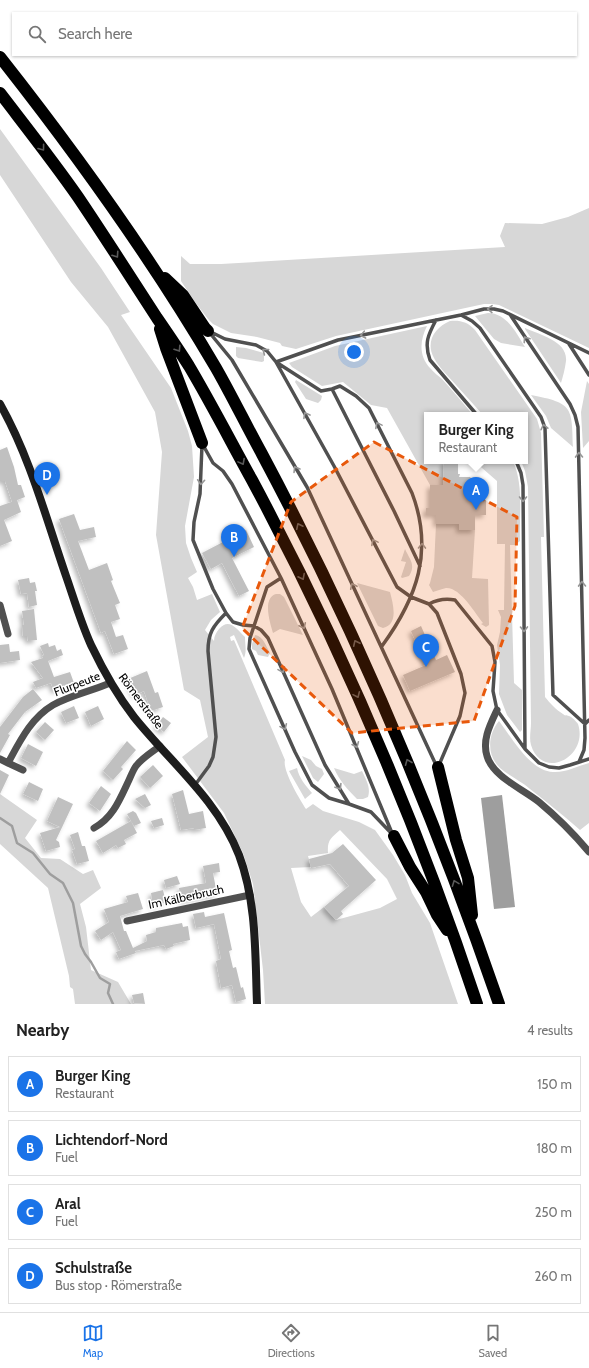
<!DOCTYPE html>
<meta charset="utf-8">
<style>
:root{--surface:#fff;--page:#f6f6f6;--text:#222;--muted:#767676;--line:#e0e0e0;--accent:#1a73e8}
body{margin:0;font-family:Cabin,sans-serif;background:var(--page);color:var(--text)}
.you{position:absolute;left:354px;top:352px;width:14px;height:14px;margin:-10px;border:3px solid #fff;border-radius:50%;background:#1a73e8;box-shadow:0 0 0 6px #1a73e833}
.badge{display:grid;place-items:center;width:26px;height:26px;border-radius:50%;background:var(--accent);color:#fff;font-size:13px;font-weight:700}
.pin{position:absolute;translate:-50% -33px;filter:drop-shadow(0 1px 2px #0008)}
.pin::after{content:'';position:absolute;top:21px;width:14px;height:12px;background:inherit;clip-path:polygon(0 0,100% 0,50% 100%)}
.popup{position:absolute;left:424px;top:412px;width:104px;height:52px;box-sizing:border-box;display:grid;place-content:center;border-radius:0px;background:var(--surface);filter:drop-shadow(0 1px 3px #0005);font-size:13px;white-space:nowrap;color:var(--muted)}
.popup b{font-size:15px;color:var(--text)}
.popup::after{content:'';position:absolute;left:50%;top:100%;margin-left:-8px;border:8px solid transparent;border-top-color:var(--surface)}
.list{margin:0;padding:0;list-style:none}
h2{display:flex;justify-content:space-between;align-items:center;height:52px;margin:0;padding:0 16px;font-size:17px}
h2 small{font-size:13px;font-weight:400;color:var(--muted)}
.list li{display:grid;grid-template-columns:26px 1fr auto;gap:12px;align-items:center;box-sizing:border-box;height:56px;margin:0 8px 8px;padding:0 8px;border:1px solid var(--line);border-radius:0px}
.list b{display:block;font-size:15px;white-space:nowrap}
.list p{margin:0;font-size:13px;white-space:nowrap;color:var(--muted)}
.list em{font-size:13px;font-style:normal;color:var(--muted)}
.icon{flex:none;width:22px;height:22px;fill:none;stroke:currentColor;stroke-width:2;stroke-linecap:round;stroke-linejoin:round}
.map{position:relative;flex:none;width:589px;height:1004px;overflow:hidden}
.search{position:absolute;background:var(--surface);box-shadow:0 1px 3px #0004;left:12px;right:12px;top:12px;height:44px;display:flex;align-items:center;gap:10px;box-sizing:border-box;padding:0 14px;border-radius:0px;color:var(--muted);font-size:15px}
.sheet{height:308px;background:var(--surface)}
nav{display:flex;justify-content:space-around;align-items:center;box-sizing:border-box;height:56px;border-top:1px solid var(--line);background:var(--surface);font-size:11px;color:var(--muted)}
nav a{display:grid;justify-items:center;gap:2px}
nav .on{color:var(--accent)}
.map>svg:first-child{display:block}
.green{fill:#d7d7d7;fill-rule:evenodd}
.water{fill:#9e9e9e}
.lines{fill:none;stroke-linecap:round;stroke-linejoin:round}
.stream{stroke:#9e9e9e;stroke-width:2.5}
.building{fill:#c0c0c0;filter:url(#shadow)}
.lane{stroke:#505050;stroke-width:3.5}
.street{stroke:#505050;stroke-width:7}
.secondary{stroke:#1d1d1d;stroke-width:8}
.highway{stroke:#000;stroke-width:12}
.oneway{stroke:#595959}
.oneway2{stroke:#969696}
.marked{fill:#e8590c;fill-opacity:0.2;stroke:#e8590c;stroke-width:3;stroke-dasharray:8 5;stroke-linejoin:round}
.labels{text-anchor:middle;stroke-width:3;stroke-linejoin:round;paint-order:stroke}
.street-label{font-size:12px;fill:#000;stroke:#fff}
</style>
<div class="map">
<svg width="589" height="1004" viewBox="0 0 589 1004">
<defs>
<filter id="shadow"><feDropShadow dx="-3" dy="3" stdDeviation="2" flood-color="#0004"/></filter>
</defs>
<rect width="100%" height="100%" fill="#fff"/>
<!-- green -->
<path class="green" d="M0,129l101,139 29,44 -9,3 50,73 17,43 4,15 2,31 -9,49 1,17 5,15 6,14 -9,6 5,9 4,13 15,-6 8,18 -9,8 -6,10 9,11c0,-5 2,-8 5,-12 10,-12 18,0 26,8 0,8 2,14 -1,21l-10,-23 -4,2 1,4 3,-1 51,120c-3,10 15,40 21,49l7,-5 10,7 36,11 16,8 18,25 12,20 7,18 18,30 28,81h-193l-2,-34 -10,-86 -10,-31 -19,-40 -42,-56 26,-20 -8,-37 -16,-10 -28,-155 6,-83 -7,-40 -47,-85 -37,-45 -71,-107zM340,830l47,49 10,20 -17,9 -44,12 -12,-13 -13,10 -10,-15 -10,-34 20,-1 -3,-11 20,-3c-1,-13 3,-15 12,-23z
M589,208v140l-90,-43 -7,-1h-8l-148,32 -40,13 -14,-3 -2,-3 -23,-6 -26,-4 -18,-9 -5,-5 -13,-17 -14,-21v-25l9,8h31l284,-17 -5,-11 5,-13 37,1 26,-7z
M488,313c19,0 28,20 37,34l-24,-4 -7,-4 -19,-23z
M450,321c10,-1 18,1 25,9l62,89 4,14 3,104h-3l4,160c5,6 11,13 18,17 4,3 1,0 6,2 3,1 7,5 9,8 11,33 -36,57 -47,21 -2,-7 0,-15 0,-22l-3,-236 -3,-16 -4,-10h4v-46h-42c-9,-10 -18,-20 -27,-30 -7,-8 -17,-17 -22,-27 -9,-16 1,-31 16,-37z
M427,326c-7,14 -9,30 4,43 3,4 8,7 11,10 11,12 21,24 31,36h-46v46h17l-1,24h-13l-43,-77 -16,-3 -28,-23 -21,4 -30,-19 -3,-4 46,-17z
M525,328c15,7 43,13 41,33 -1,8 -3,15 -5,22l-36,-54z
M236,347l10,1 18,5v8l-2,1 -24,-4 -2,-2z
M296,380l26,16 -1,4 -3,3 -12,-4 -11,-17z
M587,381l2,3v57l-6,7 -2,-36z
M531,395c42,8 41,12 42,52l-22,-19 -5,-12z
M474,461h39c11,25 6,53 7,80l-5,4h-5l4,138 8,7v40l-2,2 -13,-17 -8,-21 1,-29 -3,-20 3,-13 1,-15 -3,-7h6l1,-66h-8v-63z
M436,524h23l1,6h15l-3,48 16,1 1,46 -3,2 -5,-3 2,-1c-8,-10 -23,-36 -37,-35 -5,1 -9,3 -13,4l-4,-7 1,-2 4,-16z
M405,549c5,11 11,16 4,27l-7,2 -1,-1 5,-15 -5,-1z
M357,583l33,9c3,12 9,32 -7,36l-5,-2z
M276,594h4l4,3 19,38 -23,-6 -7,4c-3,-10 -11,-35 3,-39z
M255,635c8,1 11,11 15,18l-2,4 -10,-2 -2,-4 -4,-2v-5z
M499,721c13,17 31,50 54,51 12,1 25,-6 36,-9v60l-9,7c-16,-14 -33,-28 -50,-41 -9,-8 -21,-13 -30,-21 -14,-13 -12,-34 -1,-47z
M302,756l9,4 5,6 6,3 2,5 -6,8 -5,-4z
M297,768c2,10 9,18 15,25l-7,6 -16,-28z
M334,768l20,6 8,-3c4,9 9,16 6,26l-5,2h-6c-9,-9 -18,-19 -23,-31z
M0,794l37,26 -12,18 16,20 19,1 23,15 10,-4 8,18 -21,16 6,23 5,43 27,12 13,22h-56l-2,-15 -3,-2 -1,-11 -21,-88 -48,-44z"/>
<!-- water -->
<path class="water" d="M502,795l13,112 -21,2 -13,-111z"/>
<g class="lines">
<!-- stream -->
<path class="stream" d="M0,818l12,8 5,17 16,10 17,21 13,9 10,20 8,43 4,8 6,8 9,16 10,6 -2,9 5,11"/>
</g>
<!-- building -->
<path class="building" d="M7,447l7,20 4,18h3l4,12 -13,5 -7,-21h-5v-31z
M444,461h14v13h2l-1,3h11l12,13v10h4v15h-11v15h-16v-6h-23v-9h-10v-7h4v-23h13z
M17,500l4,12 -17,8 8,21 -12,5v-40z
M74,514l6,16 14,-3 2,10 -18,4 11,29 18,-7 6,17 -2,1 9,22 -5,2 5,14 -9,3 5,15 7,-2 5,14 -14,5 -9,-23 -4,2 -42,-114z
M246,530l8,17 -22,11 17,33 -10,5 -17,-33 -11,6 -9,-16z
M29,578l1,5 5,-1 2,9h-2l2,14 -8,2 -2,-14 -6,1 -3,-14z
M34,609l3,31 -9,1 -1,-5h-4l-1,-11h2l-2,-14z
M421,626l15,34 11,-5 8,17 -45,19 -7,-16 23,-10 -15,-34z
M48,643l1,4 6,-2 2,6 4,-2 2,6 -15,6 6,16 16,-5 4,11 -20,8 -3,-8 -15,5 -3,-6 10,-4 -12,-16 12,-4 -1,-2 2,-1 -4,-9z
M9,644l1,8 9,-1 1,9 -20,3v-18z
M147,671l8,22 3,-1 5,15 -12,4 -7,-20 -9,4 -7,-16z
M33,689l9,11 -17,12 -17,22 2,1 -10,18v-26l23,-30z
M74,706l5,12 -13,5 -5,-11z
M98,706l6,13 -13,7 -6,-14z
M163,717l8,6 -7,9 -8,-6z
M45,722l9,8 -9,10 -9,-8z
M127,741l9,9 -15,17 2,2 -10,11 -10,-9z
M28,744l15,8 -7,14 -15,-8z
M153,765l10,11 -13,12 -10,-11z
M0,770l9,5 -9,19z
M29,782l14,7 -5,12 -15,-7z
M101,786l10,8 -11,17 -11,-8z
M183,790l6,24 14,-3 3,17 -12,2v-2l-13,2 -9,-36z
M145,794l6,11 -6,3 -10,-9z
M58,797l15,7 -17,36 3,2 1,5 -14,4 -6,-18 20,-6 -13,-6z
M133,811l3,2 5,10 -7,3 -7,-12z
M162,818l2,7 -10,3 -3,-7z
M131,821l6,12 -13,7 2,4 -8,4 -2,-3 -13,8 -7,-12z
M78,832l4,14h3l4,15 -12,3 -5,-14 3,-1 -5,-14z
M343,844l33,36 -35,31 2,3 -7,6 -12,-13 25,-21 -19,-22 -19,4 -2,-9 23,-6z
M219,863l1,9 -7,1 4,21 -36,7 -2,-13 27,-5 -3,-17z
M177,876l3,8 -14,4 -2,-8z
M163,890l3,12 -13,4 -2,-13z
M138,893l5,16 -23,7 4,15h2l7,17 14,-7 -1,-6 10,-3v-4l26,-5 1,4 5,-1 2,14 -17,4 1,2 -8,3 -2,-4 -29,6 1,2 -17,6 -3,-7 5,-2 -8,-18 -12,8 -6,-9 14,-9 -5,-13 24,-7 -2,-6z
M204,912l1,5 19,-4 8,37 -3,1 4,17 3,-1 5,21 2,-1 3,12 -10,3 -4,-17 -11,3 -5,-27 5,-2 -7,-35 -18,4 -3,-14z
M143,993l2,11 -11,-1 -2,-8z"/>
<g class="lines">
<!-- lane -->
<path class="lane" d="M461,315l11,6 8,7 61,89 4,11 8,267 32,29 4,-4
M511,316l59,88 5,11 3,12 7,311 -1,12 -5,12
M436,320c-8,15 -12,23 -6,40l47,55
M209,332l23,28 75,127 129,278
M211,332l14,7 31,6 11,6 9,11 45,29 11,-2 8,-3 16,10 13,12 43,85c22,58 5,105 -30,153
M569,344l20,31
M332,389l62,122 26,55
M202,445l-2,49 -6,28 -1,18 20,49 13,24 7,9 10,3 11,1 7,4 7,8 57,127 24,39 22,8 22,23
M203,445l10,18 10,8 9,13 49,94 51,111 60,144
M516,461l5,12 2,12 2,264
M281,578l-14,9 -17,51 -1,11 46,103 17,33 17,13 20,6
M429,604c9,-5 16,-6 26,-4l37,46 3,16 -2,29 4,19 28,39 14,14 10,4 10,1 11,-3 19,-6
M439,765l21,-49 5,-23 -4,-19 -24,-61 -8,-9 -18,-7 -14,-10 -63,-121 -58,-104 62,-22 123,-25 23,-6h10l9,2 86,42
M195,785l14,-19 4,-9 3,-20 -8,-86c0,-18 5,-25 18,-38"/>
<!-- street -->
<path class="street" d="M0,605l8,29
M497,710c-7,15 -15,30 -10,46 6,21 36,33 52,46 18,15 35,32 50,50
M0,759l8,4c12,-22 23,-45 45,-58 18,-10 39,-14 57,-22
M8,763l15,7
M94,828c19,-10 26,-29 35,-48 2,-4 4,-10 7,-14 6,-8 16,-14 24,-20
M127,921l123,-26"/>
<!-- secondary -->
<path class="secondary" d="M0,404c30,53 46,114 66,172 8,23 15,47 25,69 12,25 26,50 43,72 36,45 83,82 105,138 18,48 16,99 18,149"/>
<!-- highway -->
<path class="highway" d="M0,57c78,99 152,202 216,311 16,28 30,57 46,86 94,176 172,361 237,550
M0,93c26,34 53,68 78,104 27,40 53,81 79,121 11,16 22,32 32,48 22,37 42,76 63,114 90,168 165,343 225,524
M165,278l18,17 22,33 3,3
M160,329l6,19 36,95
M438,767l18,73 12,38 4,37
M394,836l16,31 16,25 11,23 10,15"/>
</g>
<!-- one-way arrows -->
<defs><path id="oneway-chevron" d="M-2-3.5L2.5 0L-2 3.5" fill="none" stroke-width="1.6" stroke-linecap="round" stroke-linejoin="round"/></defs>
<g class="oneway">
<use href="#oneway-chevron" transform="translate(42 148) rotate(53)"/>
<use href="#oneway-chevron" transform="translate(116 255) rotate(56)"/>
<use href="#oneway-chevron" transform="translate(178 349) rotate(57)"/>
<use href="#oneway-chevron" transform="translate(242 462) rotate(62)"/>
<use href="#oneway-chevron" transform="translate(299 526) rotate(-116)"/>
<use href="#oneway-chevron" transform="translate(302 577) rotate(63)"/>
<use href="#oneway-chevron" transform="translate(356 643) rotate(-115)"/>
<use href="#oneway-chevron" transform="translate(357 695) rotate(66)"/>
<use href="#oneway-chevron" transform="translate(408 762) rotate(-112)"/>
<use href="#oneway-chevron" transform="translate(455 883) rotate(-111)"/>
</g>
<g class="oneway2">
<use href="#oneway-chevron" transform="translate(490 309) rotate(-179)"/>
<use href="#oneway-chevron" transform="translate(363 335) rotate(169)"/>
<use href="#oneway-chevron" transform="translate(526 339) rotate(-124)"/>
<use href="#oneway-chevron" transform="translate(265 351) rotate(-142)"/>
<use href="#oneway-chevron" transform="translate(306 415) rotate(-119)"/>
<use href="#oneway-chevron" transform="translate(378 425) rotate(-118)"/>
<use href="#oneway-chevron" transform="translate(544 427) rotate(-103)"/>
<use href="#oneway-chevron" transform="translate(579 455) rotate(-91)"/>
<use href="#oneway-chevron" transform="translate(296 469) rotate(-121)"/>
<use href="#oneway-chevron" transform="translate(201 482) rotate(94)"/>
<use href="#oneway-chevron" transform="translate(523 499) rotate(90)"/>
<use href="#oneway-chevron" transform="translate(374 542) rotate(-118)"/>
<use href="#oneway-chevron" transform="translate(422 546) rotate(-89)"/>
<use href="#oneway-chevron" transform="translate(582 584) rotate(-91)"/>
<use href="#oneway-chevron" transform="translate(353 586) rotate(-115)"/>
<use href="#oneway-chevron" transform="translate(303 626) rotate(65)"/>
<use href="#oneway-chevron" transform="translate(524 629) rotate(89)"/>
<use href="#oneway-chevron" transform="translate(282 670) rotate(66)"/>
<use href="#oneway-chevron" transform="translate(284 727) rotate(66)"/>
<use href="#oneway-chevron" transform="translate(356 745) rotate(67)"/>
<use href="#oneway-chevron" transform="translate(339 787) rotate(58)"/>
</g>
<!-- marked area -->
<path class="marked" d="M374,442l143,75 -2,89 -41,115 -122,12 -110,-105 49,-126z"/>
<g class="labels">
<!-- street labels -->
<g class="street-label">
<text transform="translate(77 684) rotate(-21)" y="4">Flurpeute</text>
<text transform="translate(141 701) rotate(53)" y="4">Römerstraße</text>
<text transform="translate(186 897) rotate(-12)" y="4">Im Kälberbruch</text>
</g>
</g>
</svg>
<div class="you"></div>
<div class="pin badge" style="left:476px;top:510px">A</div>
<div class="popup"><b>Burger King</b>Restaurant</div>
<div class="pin badge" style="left:234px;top:557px">B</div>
<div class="pin badge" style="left:426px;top:667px">C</div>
<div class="pin badge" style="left:47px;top:495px">D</div>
<div class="search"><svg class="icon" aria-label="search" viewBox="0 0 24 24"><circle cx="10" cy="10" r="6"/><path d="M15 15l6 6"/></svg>Search here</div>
</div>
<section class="sheet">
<h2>Nearby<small>4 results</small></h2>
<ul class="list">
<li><span class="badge">A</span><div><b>Burger King</b><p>Restaurant</p></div><em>150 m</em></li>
<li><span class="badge">B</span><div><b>Lichtendorf-Nord</b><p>Fuel</p></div><em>180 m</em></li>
<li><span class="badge">C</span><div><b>Aral</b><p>Fuel</p></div><em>250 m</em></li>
<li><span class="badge">D</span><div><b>Schulstraße</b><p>Bus stop · Römerstraße</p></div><em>260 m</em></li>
</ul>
</section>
<nav>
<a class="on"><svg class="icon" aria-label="map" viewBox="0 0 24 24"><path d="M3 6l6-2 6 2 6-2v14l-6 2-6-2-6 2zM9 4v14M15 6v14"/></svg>Map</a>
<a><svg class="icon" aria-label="directions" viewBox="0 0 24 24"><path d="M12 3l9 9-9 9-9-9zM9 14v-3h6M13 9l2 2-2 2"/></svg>Directions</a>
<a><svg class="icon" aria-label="saved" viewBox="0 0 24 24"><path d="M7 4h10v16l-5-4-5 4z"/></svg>Saved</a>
</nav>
